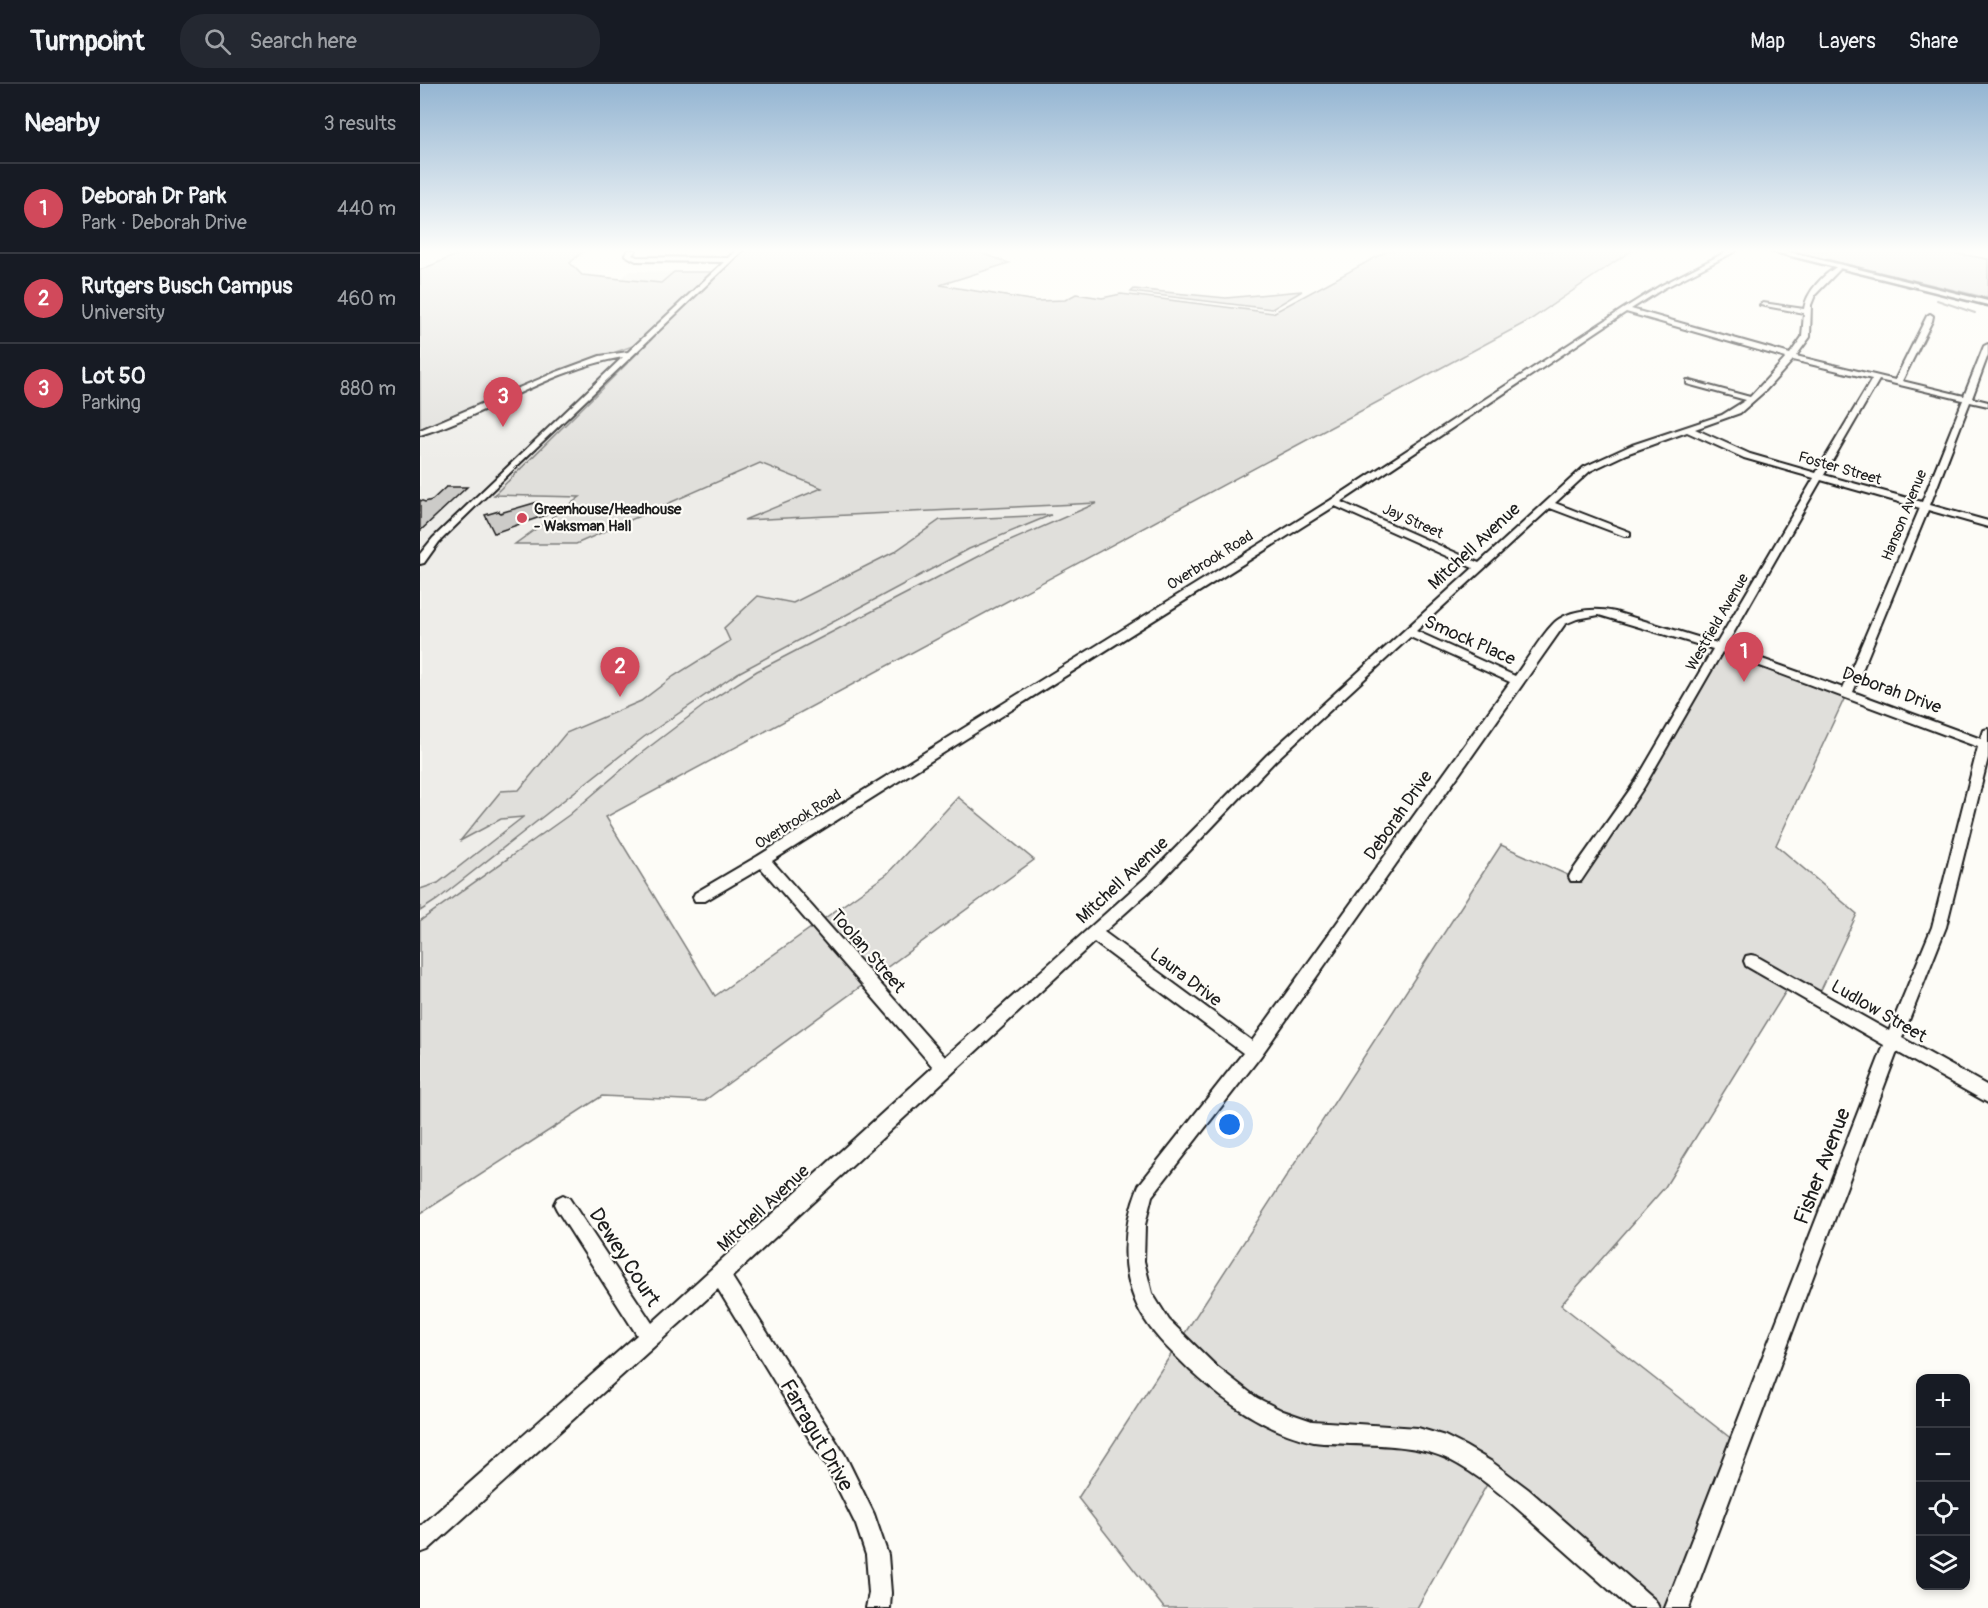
<!DOCTYPE html>
<meta charset="utf-8">
<style>
:root{--surface:#171b24;--page:#242831;--text:#f1f3f6;--muted:#9ea1a6;--line:#363941;--accent:#d1495b}
body{margin:0;font-family:Pangolin,sans-serif;background:var(--page);color:var(--text)}
.controls{position:absolute;right:18px;bottom:18px;display:grid;overflow:hidden;border-radius:12px;box-shadow:0 3px 9px #0003}
.controls button{width:54px;height:54px;display:grid;place-items:center;padding:0;border:0;border-bottom:2px solid var(--line);background:var(--surface);color:var(--text);font:30px sans-serif}
.you{position:absolute;left:810px;top:1041px;width:21px;height:21px;margin:-15px;border:4px solid #fff;border-radius:50%;background:#1a73e8;box-shadow:0 0 0 9px #1a73e833}
.badge{display:grid;place-items:center;width:39px;height:39px;border-radius:50%;background:var(--accent);color:#fff;font-size:20px;font-weight:700}
.pin{position:absolute;translate:-50% -50px;filter:drop-shadow(0 2px 3px #0008)}
.pin::after{content:'';position:absolute;top:32px;width:21px;height:18px;background:inherit;clip-path:polygon(0 0,100% 0,50% 100%)}
.list{margin:0;padding:0;list-style:none}
h2{display:flex;justify-content:space-between;align-items:center;height:78px;margin:0;padding:0 24px;font-size:26px}
h2 small{font-size:20px;font-weight:400;color:var(--muted)}
.list li{display:grid;grid-template-columns:39px 1fr auto;gap:18px;align-items:center;box-sizing:border-box;height:90px;padding:0 24px;border-top:2px solid var(--line)}
.list b{display:block;font-size:22px;white-space:nowrap}
.list p{margin:0;font-size:20px;white-space:nowrap;color:var(--muted)}
.list em{font-size:20px;font-style:normal;color:var(--muted)}
.icon{flex:none;width:33px;height:33px;fill:none;stroke:currentColor;stroke-width:2;stroke-linecap:round;stroke-linejoin:round}
.map{position:relative;flex:none;width:1568px;height:1524px;overflow:hidden}
header{display:flex;align-items:center;gap:36px;box-sizing:border-box;height:84px;padding:0 30px;background:var(--surface);border-bottom:2px solid var(--line)}
header strong{font-size:28px}
nav{display:flex;gap:33px;margin-inline-start:auto;font-size:21px}
.search{width:420px;height:54px;background:var(--page);display:flex;align-items:center;gap:15px;box-sizing:border-box;padding:0 21px;border-radius:24px;color:var(--muted);font-size:22px}
main{display:flex}
aside{flex:1;background:var(--surface)}
.map>svg:first-child{display:block}
.built{fill:#eeede9}
.green{fill:#e0dfdb;stroke:#7e7e7c;stroke-width:1.5}
.lines{fill:none;stroke-linecap:round;stroke-linejoin:round}
.stream{stroke:#797876;stroke-width:2}
.building{fill:#cccbc8;stroke:#1c1c1c;stroke-width:1.5}
.minor-casing{stroke:#1c1c1c;stroke-width:4}
.major-casing{stroke:#1c1c1c;stroke-width:5}
.minor{fill:#fdfcf7;fill-rule:evenodd}
.major{fill:#fdfcf7;fill-rule:evenodd}
.poi-dot{fill:#d1495b;stroke:#fdfcf7;stroke-width:2}
.labels{text-anchor:middle;stroke-width:4.5;stroke-linejoin:round;paint-order:stroke}
.far-street-label{font-size:15px;fill:#1c1c1c;stroke:#fdfcf7}
.far-poi-label{font-size:15px;font-weight:bold;fill:#1c1c1c;stroke:#fdfcf7;text-anchor:start}
.street-label{font-size:18px;fill:#1c1c1c;stroke:#fdfcf7}
.near-street-label{font-size:21px;fill:#1c1c1c;stroke:#fdfcf7}
</style>
<header>
<strong>Turnpoint</strong>
<div class="search"><svg class="icon" aria-label="search" viewBox="0 0 24 24"><circle cx="10" cy="10" r="6"/><path d="M15 15l6 6"/></svg>Search here</div>
<nav><a>Map</a><a>Layers</a><a>Share</a></nav>
</header>
<main>
<aside>
<h2>Nearby<small>3 results</small></h2>
<ul class="list">
<li><span class="badge">1</span><div><b>Deborah Dr Park</b><p>Park · Deborah Drive</p></div><em>440 m</em></li>
<li><span class="badge">2</span><div><b>Rutgers Busch Campus</b><p>University</p></div><em>460 m</em></li>
<li><span class="badge">3</span><div><b>Lot 50</b><p>Parking</p></div><em>880 m</em></li>
</ul>
</aside>
<div class="map">
<svg width="1568" height="1524" viewBox="0 0 1568 1524">
<rect width="100%" height="100%" fill="#fdfcf7"/>
<filter id="ink" filterUnits="userSpaceOnUse"><feTurbulence type="fractalNoise" baseFrequency=".0167" numOctaves="2"/><feDisplacementMap in="SourceGraphic" scale="12" xChannelSelector="R" yChannelSelector="G"/><feConvolveMatrix kernelMatrix="1 2 1 2 8 2 1 2 1" color-interpolation-filters="sRGB"/></filter>
<g filter="url(#ink)">
<!-- built -->
<path class="built" d="M323,166h195l-24,32 404,61 165,-93h156l-594,326 -449,242 -176,395v-934l39,-25 126,-1 -25,17 30,8 28,3 12,-10 79,2z"/>
<!-- green -->
<path class="green" d="M48,166h116l-14,13 12,12 79,8 13,-11h48l23,-22h228l36,13 -69,22 96,16 29,-1 11,-6 26,4 19,-4 152,19 116,-63h243l-102,70 -924,497 109,179 172,-122 71,-77 76,63 -330,241 -102,-5 -182,118v-293l149,-106 71,-61 71,-54 46,-29 237,-123 103,-45 -353,17 78,-32 -62,-25 -184,81h-61l65,-47 -86,-2 158,-156 -109,39 -123,51v-159z
M1367,166h149l52,9v39z
M714,205l92,9 76,-7 -30,18 -141,-17z
M631,431l-82,34 -231,124 -94,64 -207,163 -17,11v-22l18,-6 85,-66 -22,2 -41,22 41,-50 18,-1 47,-57 75,-32 33,-25 56,-35 -6,-13 34,-32 35,7 101,-51 46,-32z
M1299,565l127,46 -70,150 81,69 -37,78 -26,-14 -129,209 -104,118 177,139 -69,164h-25l-151,-134 -76,134h-253l-86,-110 423,-653 71,32z"/>
<g class="lines">
<!-- stream -->
<path class="stream" d="M1517,216l38,13"/>
</g>
<!-- building -->
<path class="building" d="M26,403h21l-47,44v-31l5,2 7,-2z
M118,418l8,13 -52,18 -9,-18 14,-4 1,2z"/>
<g class="lines">
<!-- minor casing -->
<g class="minor-casing">
<path id="minor" d="M209,166h7l-4,5 5,2 91,1 8,-8h7l-224,214 -80,78 -15,21 -4,1v-10l13,-16 190,-181c-72,12 -134,57 -203,78v-5l134,-57 46,-17 28,-4 96,-90 -88,-1 -11,-6z
M1310,166h8l-74,38 -33,21 159,45 12,-17 2,-24 -44,-8 3,-2 41,6c3,-18 19,-34 34,-43l2,3 -25,26 -4,10 -1,32 -14,19 99,24 32,-64 3,-2 3,2 -1,5 -30,60 62,15 20,-50 4,-2v11l-16,43 16,4v4l-18,-4 -40,103 58,16v6l-60,-17 -75,182 128,47 3,-9 4,-1v29l-42,169 -44,111 86,48v17l-91,-51 -208,556h-24l219,-563 -138,-79 -2,-5 2,-5 5,-1 5,1 133,75 43,-104 46,-180 -256,-95 -78,135 -63,94h-10l-2,-4 2,-4 65,-92 77,-132 -114,-34 -22,4 -12,5 -305,433 -108,139 -7,29 -1,36 8,32 17,27 48,47 40,31 26,13 29,10 106,7 27,8 20,10 27,16 36,27 127,111 4,8h-29c-32,-28 -64,-56 -95,-84 -27,-24 -55,-49 -87,-65 -30,-14 -66,-14 -98,-15 -12,-1 -24,0 -36,-2 -49,-11 -88,-39 -124,-72 -16,-16 -33,-31 -45,-50 -26,-41 -24,-92 -6,-135l104,-132 -149,-111 -362,335 113,178 29,59 14,41 3,38 -1,15h-24l3,-15 -3,-38 -10,-30 -27,-54 -111,-182 -290,261 -8,3v-26l217,-192 -80,-125 -3,-6 3,-6 6,-3 6,3 83,125 281,-256 -172,-199 -56,33h-10l-2,-4 2,-4 63,-37 573,-356 292,-191 37,-23zM1206,228l160,46 -36,39 -63,-17v4l59,16 -24,15 -90,30 -48,22 -105,96 -138,-61zM1373,276l79,19 -56,94 -66,-19 -55,-25 45,-16 26,-23zM1459,296l84,20 -41,102 -98,-27zM1267,348l57,26 70,20 -97,165 -102,-31c-18,-4 -40,-3 -56,7 -12,7 -34,44 -44,57l-99,-45 134,-123 74,28h6v-4l-75,-29 35,-32 36,-17zM1401,396l99,28 -77,180 -117,-42zM915,422l138,62 -206,187 -116,118 -206,184 -173,-196zM990,553l100,45 -258,359 -148,-109 57,-51 114,-120z"/>
</g>
<!-- major casing -->
<g class="major-casing">
<path id="major" d="M1347,166h14l207,51v4z"/>
</g>
<!-- minor -->
<use href="#minor" class="minor"/>
<!-- major -->
<use href="#major" class="major"/>
</g>
</g>
<!-- sky -->
<linearGradient id="sky" x2="0" y2="1"><stop stop-color="#94b5d2"/><stop offset="0.44" stop-color="#fefefb"/><stop offset="1" stop-color="#fefefb" stop-opacity="0"/></linearGradient>
<rect width="1568" height="379" fill="url(#sky)"/>
<!-- markers -->
<circle class="poi-dot" cx="102" cy="434" r="6"/>
<g class="labels">
<!-- far-street labels -->
<g class="far-street-label">
<text transform="translate(1420 384) rotate(16)" y="5">Foster Street</text>
<text transform="translate(1484 431) rotate(-68)" y="5">Hanson Avenue</text>
<text transform="translate(993 437) rotate(24)" y="5">Jay Street</text>
<text transform="translate(790 476) rotate(-32)" y="5">Overbrook Road</text>
<text transform="translate(1297 538) rotate(-60)" y="5">Westfield Avenue</text>
<text transform="translate(378 735) rotate(-32)" y="5">Overbrook Road</text>
</g>
<!-- far-poi labels -->
<g class="far-poi-label">
<text x="114" y="430">Greenhouse/Headhouse<tspan x="114" dy="17">- Waksman Hall</tspan></text>
</g>
<!-- street labels -->
<g class="street-label">
<text transform="translate(1054 462) rotate(-43)" y="6">Mitchell Avenue</text>
<text transform="translate(1050 556) rotate(24)" y="6">Smock Place</text>
<text transform="translate(1472 606) rotate(20)" y="6">Deborah Drive</text>
<text transform="translate(978 731) rotate(-55)" y="6">Deborah Drive</text>
<text transform="translate(702 796) rotate(-43)" y="6">Mitchell Avenue</text>
<text transform="translate(448 867) rotate(49)" y="6">Toolan Street</text>
<text transform="translate(766 893) rotate(37)" y="6">Laura Drive</text>
<text transform="translate(1459 927) rotate(30)" y="6">Ludlow Street</text>
<text transform="translate(343 1124) rotate(-43)" y="6">Mitchell Avenue</text>
</g>
<!-- near-street labels -->
<g class="near-street-label">
<text transform="translate(1402 1082) rotate(-69)" y="7">Fisher Avenue</text>
<text transform="translate(205 1173) rotate(57)" y="7">Dewey Court</text>
<text transform="translate(397 1351) rotate(60)" y="7">Farragut Drive</text>
</g>
</g>
</svg>
<div class="controls">
<button>+</button>
<button>−</button>
<button><svg class="icon" aria-label="locate" viewBox="0 0 24 24"><circle cx="12" cy="12" r="6"/><path d="M12 2v4M12 18v4M2 12h4M18 12h4"/></svg></button>
<button><svg class="icon" aria-label="layers" viewBox="0 0 24 24"><path d="M12 4l9 5-9 5-9-5zM3 14l9 5 9-5"/></svg></button>
</div>
<div class="you"></div>
<div class="pin badge" style="left:1324px;top:598px">1</div>
<div class="pin badge" style="left:200px;top:613px">2</div>
<div class="pin badge" style="left:83px;top:343px">3</div>
</div>
</main>
